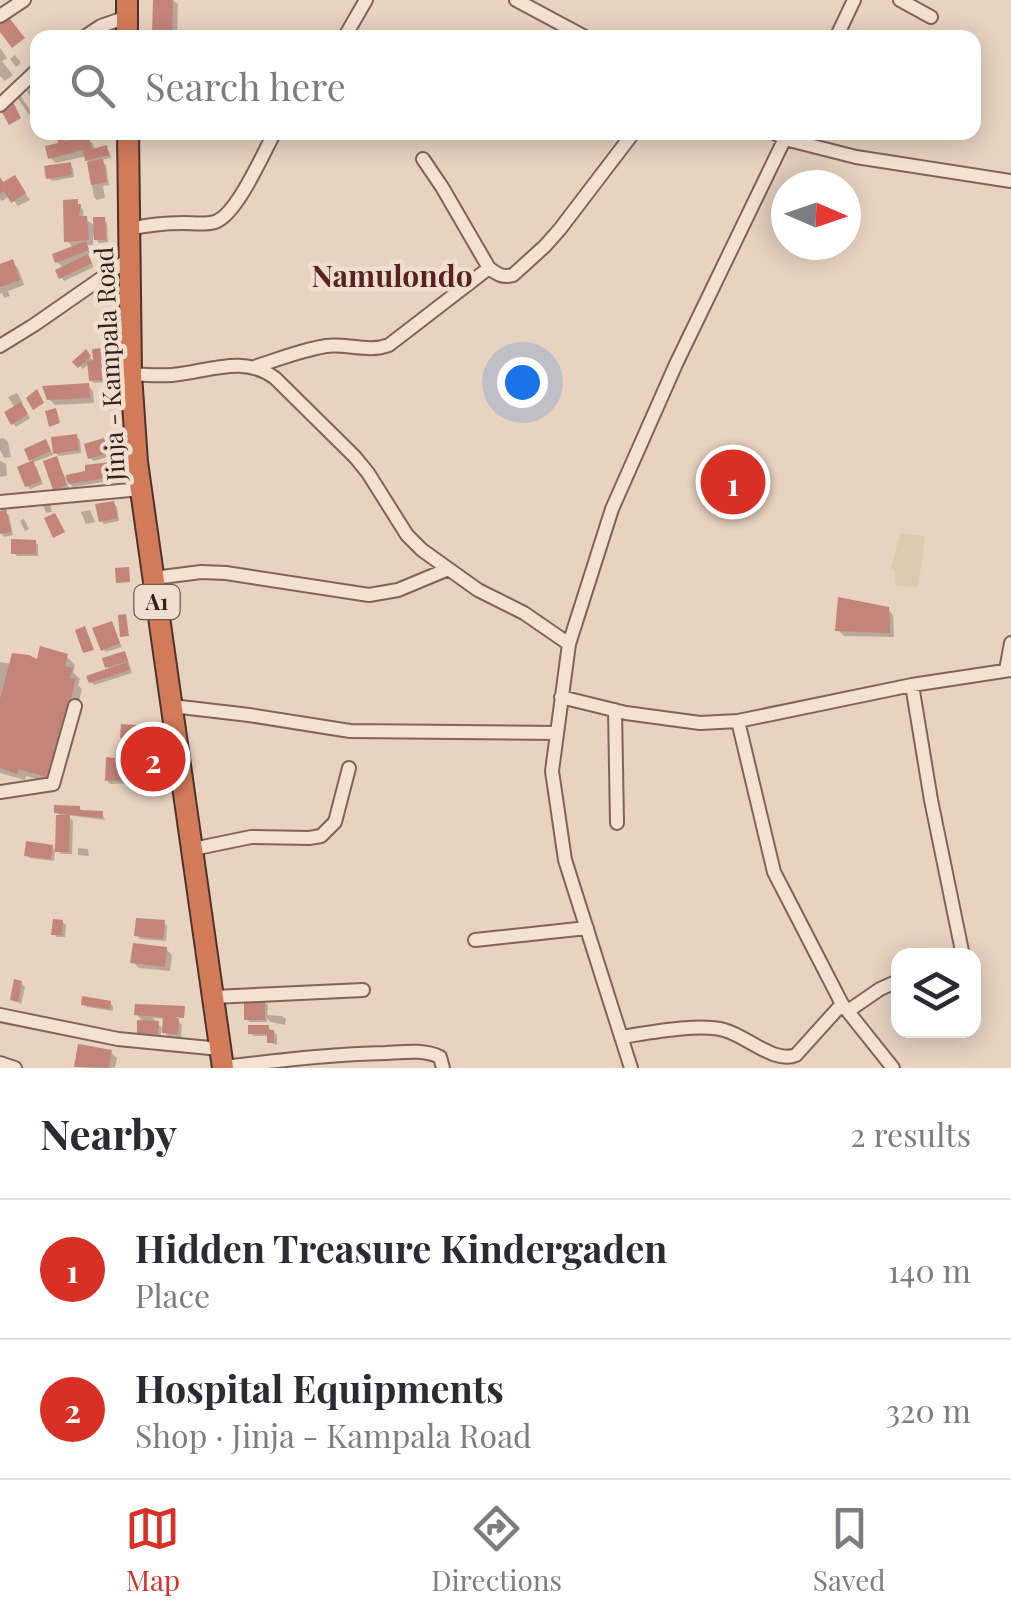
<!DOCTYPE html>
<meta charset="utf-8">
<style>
:root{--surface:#fff;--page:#f2f2f3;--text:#2b2b33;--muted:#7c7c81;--line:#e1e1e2;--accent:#d93025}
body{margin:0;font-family:"Playfair Display",serif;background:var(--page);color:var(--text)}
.controls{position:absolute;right:30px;bottom:30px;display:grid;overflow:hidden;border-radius:20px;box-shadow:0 5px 25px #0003}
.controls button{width:90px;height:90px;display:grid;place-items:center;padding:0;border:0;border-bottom:2px solid var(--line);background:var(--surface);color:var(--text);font:50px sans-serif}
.compass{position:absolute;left:771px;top:170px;width:90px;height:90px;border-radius:50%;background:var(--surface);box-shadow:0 5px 25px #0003;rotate:92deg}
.you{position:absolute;left:522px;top:382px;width:35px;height:35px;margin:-25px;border:8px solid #fff;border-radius:50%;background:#1a73e8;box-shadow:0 0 0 15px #1a73e833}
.badge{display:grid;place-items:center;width:65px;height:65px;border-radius:50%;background:var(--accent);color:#fff;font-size:32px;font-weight:700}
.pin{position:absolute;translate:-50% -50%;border:5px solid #fff;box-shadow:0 2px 10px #0006}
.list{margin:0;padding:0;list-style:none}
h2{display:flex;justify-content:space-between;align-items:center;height:130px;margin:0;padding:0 40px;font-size:42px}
h2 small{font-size:32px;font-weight:400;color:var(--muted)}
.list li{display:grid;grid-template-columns:65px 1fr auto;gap:30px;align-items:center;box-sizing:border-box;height:140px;padding:0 40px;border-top:2px solid var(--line)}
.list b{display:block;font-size:38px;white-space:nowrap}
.list p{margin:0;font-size:32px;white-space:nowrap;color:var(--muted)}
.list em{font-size:32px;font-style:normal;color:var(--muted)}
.icon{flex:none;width:55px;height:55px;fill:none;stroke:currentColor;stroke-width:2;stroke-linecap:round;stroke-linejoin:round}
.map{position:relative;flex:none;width:1011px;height:1068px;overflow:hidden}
.search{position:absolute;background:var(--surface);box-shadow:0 5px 25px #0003;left:30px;right:30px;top:30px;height:110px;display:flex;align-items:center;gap:25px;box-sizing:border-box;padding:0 35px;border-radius:20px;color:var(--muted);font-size:38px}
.sheet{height:410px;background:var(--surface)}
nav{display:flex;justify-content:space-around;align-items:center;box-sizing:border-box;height:140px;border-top:2px solid var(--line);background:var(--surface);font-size:28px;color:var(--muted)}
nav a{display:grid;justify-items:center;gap:5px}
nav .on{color:var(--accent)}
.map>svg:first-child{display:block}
.farmland{fill:#ddc9af}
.shadow{fill:#0003;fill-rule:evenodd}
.building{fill:#c3847a}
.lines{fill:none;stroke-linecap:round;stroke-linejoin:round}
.minor-casing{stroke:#80645a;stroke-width:16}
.highway-casing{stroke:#4e342e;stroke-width:24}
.minor{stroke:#f4e1d2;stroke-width:12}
.highway{stroke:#d17b58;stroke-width:20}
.labels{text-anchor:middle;stroke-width:9;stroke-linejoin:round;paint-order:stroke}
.shield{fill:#f1decf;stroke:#6b5a52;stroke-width:2.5}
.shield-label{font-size:22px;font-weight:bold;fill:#31211d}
.street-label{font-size:25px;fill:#31211d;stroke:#f1decf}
.quarter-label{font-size:30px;font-weight:bold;fill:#592124;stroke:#f1decf}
</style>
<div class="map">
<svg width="1011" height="1068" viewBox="0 0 1011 1068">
<rect width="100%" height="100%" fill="#e8d2c0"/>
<!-- farmland -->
<path class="farmland" d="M900,533l25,3 -7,51 -22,-1 -1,-15 -4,-3z"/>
<!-- shadow -->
<path class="shadow" d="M155,0h18l5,4 -1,34h-17l-5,-6z
M0,48l7,10 -5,3 11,14 -8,6 -5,-5z
M15,55l6,8 -5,4 -6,-8z
M33,87l5,6 -7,5 -4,-7z
M20,95l12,18 -3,2 -12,-18z
M68,132h6l1,9 12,-3 6,6 2,7 11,-3 3,3 2,7 -10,2 5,5 3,20 -6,1 2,12 -8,2 -3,-3 -7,-41 -31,7 -6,-5 15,-14 8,-2z
M70,165l3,3 1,9 -22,4 -3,-3z
M15,178l15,22 -12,6 -8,-10 -8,5 -2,-2v-20l4,5z
M77,202l6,8 1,8 12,9 8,-7 3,3 1,19 -9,1 -6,-7v9h-6l4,8 -5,2 8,12 -30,14 -3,-4 3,-9 -7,-6 17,-14 -8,-8z
M12,262l6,6 6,17 -16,6 2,5 -6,2 -2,-5 -2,1v-28z
M102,350l3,4 3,28 -14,1 -3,-3 -1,-17 -7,6 -7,-7 10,-9 10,11z
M88,386l5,5 1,12 -39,2 -6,-6z
M17,393l6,10 -3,1 10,14 -14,9 -3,-4 2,-15 -7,-11z
M76,436l4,4 1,13 -22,3 -3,-3z
M4,438l4,4 3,15 -7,1 -4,-8v-11z
M103,441l7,15 -16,5 -4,-3z
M46,442l7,13 -19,7 -3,-3z
M734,458l28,44 -19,12 -5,-5z
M56,459l9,18 23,-3 23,-9 3,3 1,12 -42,7 -8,-8 4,9 -10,4 -4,-4z
M0,461l6,3 1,12 -7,1z
M36,466l7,18 -13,5 -3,-3z
M113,503l4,4 2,14 -15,3 -3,-3z
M50,504l2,8 -6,1 -3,-8z
M90,510l5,12 -9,2 -5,-12z
M5,512l4,3 4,20 -9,2 -4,-5v-19z
M24,519l5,10 -4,2 -5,-10z
M35,542l3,3v11h-21l-3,-3z
M887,609l6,6 1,22 -50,-1 -6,-6z
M111,624l11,23 -16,5 -3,-3z
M124,654l3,3 5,16 -38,12 -3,-3 18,-11 -3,-11z
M67,657l8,8 -2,7 7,7 -2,6 4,4 -24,96 -32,-9 -1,4 -25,-7v-111l11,2 27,-1z
M135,764l3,3v16l-28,1 -3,-4z
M79,808l4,4 19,1 3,7 -38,-5 6,6 -1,33h-11l-3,-3 1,-37 -3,-2z
M52,847l3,3 -1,11 -24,-3 -4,-3z
M78,848l10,1 1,7 -11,-1z
M62,922l4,3 -1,12h-8l-3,-3z
M164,923l3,3 -1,15 -26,-2 -3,-4z
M166,949l6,6 -2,16 -31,-3 -6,-6z
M21,983l4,4 -4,17 -8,-5z
M264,1001l4,4 -1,10 15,1 4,3 -1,6 -14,-3 -4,-3v3h-17l-4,-3z
M110,1003l3,3v5l-26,-4 -3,-3z
M184,1009v9l-10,-1 8,8 -1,12 -13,-1 -7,-7v7l-19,-1 -3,-3 6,-9 -9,-9zM153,1018l12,1 -1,11z
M268,1027l9,8v10l-8,-3 1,-6h-16l-4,-3z
M111,1053l6,5 -2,10 -39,-1z"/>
<!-- building -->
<path class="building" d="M153,0h20l-1,34 -20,-1z
M7,15l18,23 -13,10 -12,-16v-11z
M12,100l9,18 -12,7 -9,-16z
M56,132h7l2,9 23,-6 4,14 15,-4 2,10 -24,6 -2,-11 -35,9 -3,-13 13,-3z
M103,159l4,23 -16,3 -4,-23z
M71,162l1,13 -26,4 -2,-13z
M15,175l11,18 -15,10 -7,-12 -4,3v-17l3,5z
M78,199v5h3l-2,12h8l2,24 -25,2 -1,-42z
M93,217h12l1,23h-12z
M86,241l3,9 -34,13 -3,-9z
M88,254l4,9 -33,16 -4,-9z
M13,259l7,21 -20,7v-23z
M103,348l2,32 -16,1 -2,-20 6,-1 -1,-11z
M86,349l5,7 -13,12 -6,-6z
M89,383l1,15 -43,2 -5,-14z
M37,389l7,14 -11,7 -7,-12z
M21,402l7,12 -17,11 -7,-13z
M56,408l4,15 -11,4 -4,-16z
M77,434l2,16 -26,4 -2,-17z
M104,438l4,15 -20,6 -4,-15z
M46,439l5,12 -22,10 -5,-12z
M728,449l30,46 -22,16 -28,-43z
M57,456l10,29 -14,5 -10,-29z
M33,460l8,21 -16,6 -8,-20z
M111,462l2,15 -45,7 -2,-9 19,-4v-6z
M114,501l4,17 -19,4 -4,-18z
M6,509l5,23 -11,2v-23z
M55,513l10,19 -12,6 -9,-20z
M11,539l25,1v14h-25z
M129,567l1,15 -14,1 -1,-15z
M838,597l51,10 1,26 -55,-2z
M126,614l3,22 -9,1 -2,-22z
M112,621l8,22 -19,8 -9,-23z
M85,626l9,24 -11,3 -8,-23z
M40,646l28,8 -3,12 8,2 -3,10 6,1 -26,99 -32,-9 -1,5 -17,-6v-69l12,-46 17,2 8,4z
M125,651l3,10 -23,7 -3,-10z
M127,662l3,8 -41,13 -3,-7z
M121,724l15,1v14l-16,-1z
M138,726h6l-1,17 10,1v7l-17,-1z
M116,752h7v9l13,1 -1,18 -30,1 1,-24 9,1z
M54,805l26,1v4l23,1 -1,7 -48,-5z
M56,815h14l-1,37h-14z
M26,841l27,4 -2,14 -27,-3z
M136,918l29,2 -2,19 -29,-3z
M53,919l10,1 -1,15h-11z
M133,943l34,4 -2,20 -35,-4z
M14,979l8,2 -4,21 -8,-2z
M82,996l29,5 -1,8 -29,-4z
M244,998l21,1v21h-21z
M135,1004l50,2 -1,12 -9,-1 4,2 -1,15 -16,-1 1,-16 -29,-2z
M137,1020l22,1 -1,13 -21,-1z
M248,1025h21v5h5v13h-7v-9h-19z
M78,1044l34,6 -3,18 -35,-1z"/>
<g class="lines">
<!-- minor casing -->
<g class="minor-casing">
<path id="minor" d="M516,0l71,38
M900,0l31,17
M0,16l24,-16
M83,38l18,-12 26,-9
M344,38l22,-38
M836,38l18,-38
M0,105l38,-36
M773,132l12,7 71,18 155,24
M423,159l19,28 47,81c8,6 13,10 24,7l32,-29 15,-17 74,-97
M129,229c18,-4 36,-6 54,-6 10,0 22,2 32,-1 22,-7 48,-69 60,-90
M0,346l34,-21 95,-66
M257,366c22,-7 45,-16 69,-20 21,-3 42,7 63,-1l100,-77
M131,374c13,1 27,2 41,1 36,-3 71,-21 103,3l80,79 13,16 39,62 15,15 56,40 46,23 45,31
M0,502l141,-13
M154,578l47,-6 25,1 143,22 29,-5 48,-20
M1006,670l5,-27
M912,685l19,115 32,156
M561,697l65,16 74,10 38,-2 174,-36 99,-15
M172,706l77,9 101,16 206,2
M615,710l2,113
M738,721l36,151 68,132 51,64
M0,792l53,-8 22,-78
M193,849l58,-12 58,1 12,-2 14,-14 14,-54
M475,940l112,-12
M214,997l149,-7
M848,1011l32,-22 18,-8
M0,1015l118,24 102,10
M621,1037c27,-4 78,-14 103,-7 23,6 50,34 72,25l46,-51
M0,1063l15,5
M223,1067c54,-6 108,-13 163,-14 18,-1 38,-4 54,4l3,11
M631,1068l-66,-208 -13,-89 17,-127 43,-135 64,-145 112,-232"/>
</g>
<!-- highway casing -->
<g class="highway-casing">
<path id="highway" d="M127,0v38
M128,132l3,242 6,88 86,606"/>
</g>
<!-- minor -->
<use href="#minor" class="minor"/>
<!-- highway -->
<use href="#highway" class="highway"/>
</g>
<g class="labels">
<!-- shield labels -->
<rect class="shield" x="134.5" y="585" width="45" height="34" rx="8"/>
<g class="shield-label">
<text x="157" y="610">A1</text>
</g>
<!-- street labels -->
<g class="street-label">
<text transform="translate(110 364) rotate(-93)" y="9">Jinja - Kampala Road</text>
</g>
<!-- quarter labels -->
<g class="quarter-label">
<text x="392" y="287">Namulondo</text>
</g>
</g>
</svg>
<div class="controls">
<button><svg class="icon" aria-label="layers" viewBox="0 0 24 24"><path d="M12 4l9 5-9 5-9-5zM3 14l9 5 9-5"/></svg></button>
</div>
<svg class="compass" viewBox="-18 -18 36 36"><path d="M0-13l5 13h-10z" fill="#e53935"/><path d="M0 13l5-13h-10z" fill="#7c7c81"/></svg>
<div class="you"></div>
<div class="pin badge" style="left:733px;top:482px">1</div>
<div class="pin badge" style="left:153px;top:759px">2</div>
<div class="search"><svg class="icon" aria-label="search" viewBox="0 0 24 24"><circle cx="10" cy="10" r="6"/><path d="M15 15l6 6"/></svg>Search here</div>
</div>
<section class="sheet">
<h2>Nearby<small>2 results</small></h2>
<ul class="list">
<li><span class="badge">1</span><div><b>Hidden Treasure Kindergaden</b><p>Place</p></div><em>140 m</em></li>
<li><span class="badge">2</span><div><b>Hospital Equipments</b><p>Shop · Jinja - Kampala Road</p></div><em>320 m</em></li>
</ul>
</section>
<nav>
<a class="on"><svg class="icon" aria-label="map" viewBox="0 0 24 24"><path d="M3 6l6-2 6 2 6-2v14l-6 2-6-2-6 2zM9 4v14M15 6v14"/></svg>Map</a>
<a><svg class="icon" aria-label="directions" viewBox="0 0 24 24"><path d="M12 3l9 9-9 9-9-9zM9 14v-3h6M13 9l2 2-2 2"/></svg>Directions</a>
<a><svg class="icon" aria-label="saved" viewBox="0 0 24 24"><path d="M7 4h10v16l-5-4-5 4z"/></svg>Saved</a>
</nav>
